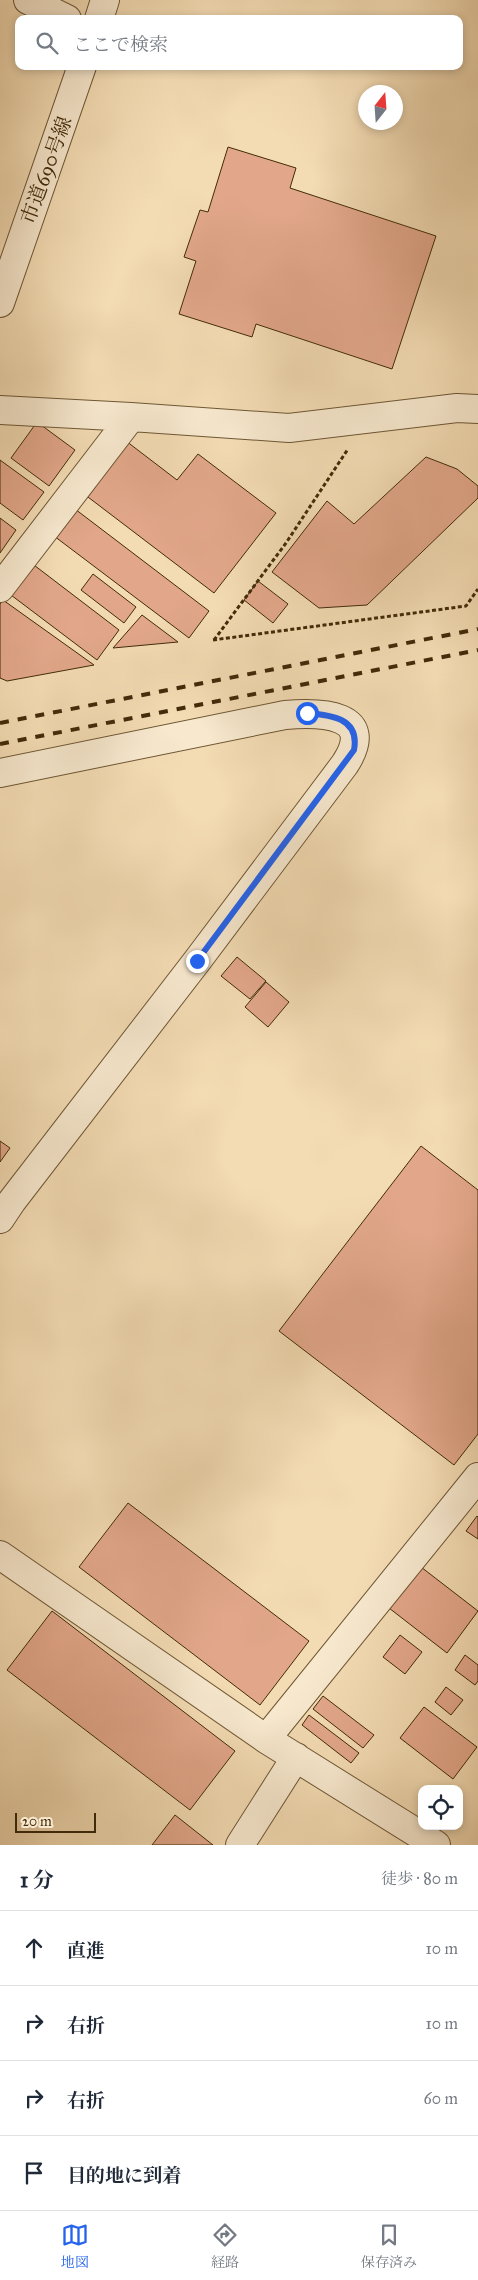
<!DOCTYPE html>
<html lang="ja">
<meta charset="utf-8">
<style>
:root{--surface:#fff;--page:#f6f6f7;--text:#1f2937;--muted:#747a83;--line:#e0e1e3;--accent:#2563eb}
body{margin:0;font-family:"IM FELL Great Primer","Noto Serif JP",serif;background:var(--page);color:var(--text)}
.controls{position:absolute;right:15px;bottom:15px;display:grid;overflow:hidden;border-radius:10px;box-shadow:0 2px 8px #0003}
.controls button{width:45px;height:45px;display:grid;place-items:center;padding:0;border:0;border-bottom:1px solid var(--line);background:var(--surface);color:var(--text);font:25px sans-serif}
.compass{position:absolute;left:358px;top:85px;width:45px;height:45px;border-radius:50%;background:var(--surface);box-shadow:0 2px 8px #0003;rotate:17deg}
.scale{position:absolute;left:15px;bottom:12px;width:81px;box-sizing:border-box;padding-left:5px;border:2px solid #422b0a;border-top:0;font-size:14px;line-height:18px;white-space:nowrap;color:#422b0a;-webkit-text-stroke:4px #f7e8ce;paint-order:stroke}
.stop{position:absolute;width:15px;height:15px;margin:-11px;border:4px solid #2563eb;border-radius:50%;background:#fff}
.stop.end{background:#2563eb;border-color:#fff;box-shadow:0 1px 5px #0008}
.list{margin:0;padding:0;list-style:none}
h2{display:flex;justify-content:space-between;align-items:center;height:65px;margin:0;padding:0 20px;font-size:21px}
h2 small{font-size:16px;font-weight:400;color:var(--muted)}
.list li{display:grid;grid-template-columns:32px 1fr auto;gap:15px;align-items:center;box-sizing:border-box;height:75px;padding:0 20px;border-top:1px solid var(--line)}
.list b{display:block;font-size:19px;white-space:nowrap}
.list em{font-size:16px;font-style:normal;color:var(--muted)}
.icon{flex:none;width:28px;height:28px;fill:none;stroke:currentColor;stroke-width:2;stroke-linecap:round;stroke-linejoin:round}
.map{position:relative;flex:none;width:478px;height:1845px;overflow:hidden}
.search{position:absolute;background:var(--surface);box-shadow:0 2px 8px #0003;left:15px;right:15px;top:15px;height:55px;display:flex;align-items:center;gap:12px;box-sizing:border-box;padding:0 18px;border-radius:10px;color:var(--muted);font-size:19px}
.sheet{height:365px;background:var(--surface)}
nav{display:flex;justify-content:space-around;align-items:center;box-sizing:border-box;height:70px;border-top:1px solid var(--line);background:var(--surface);font-size:14px;color:var(--muted)}
nav a{display:grid;justify-items:center;gap:2px}
nav .on{color:var(--accent)}
.map>svg:first-child{display:block}
.building{fill:#e2a78a;stroke:#422b0a}
.lines{fill:none;stroke-linecap:round;stroke-linejoin:round}
.minor-casing{stroke:#6e5734;stroke-width:30}
.path{stroke:#422b0a;stroke-width:3;stroke-dasharray:4 2.5;stroke-linecap:butt}
.minor{stroke:#f7e8ce;stroke-width:28}
.rail{stroke:#422b0a;stroke-width:4;stroke-dasharray:9 9;stroke-linecap:butt}
.route{stroke:#2563eb;stroke-width:6}
.labels{text-anchor:middle;stroke-width:4;stroke-linejoin:round;paint-order:stroke}
.street-label{font-size:20px;fill:#422b0a;stroke:#f7e8ce}
</style>
<div class="map">
<svg width="478" height="1845" viewBox="0 0 478 1845">
<rect width="100%" height="100%" fill="#f3dbb3"/>
<filter id="stains"><feTurbulence type="fractalNoise" baseFrequency=".004" numOctaves="4"/><feColorMatrix values="0 0 0 0 .2 0 0 0 0 .09 0 0 0 0 .02 0 0 0 .5 -.17"/></filter>
<radialGradient id="worn" r=".72"><stop offset=".6" stop-color="#630" stop-opacity="0"/><stop offset="1" stop-color="#630" stop-opacity=".3"/></radialGradient>
<!-- building -->
<path class="building" d="M228,147l68,21 -6,20 146,48 -44,133 -136,-45 -4,13 -73,-23 17,-53 -12,-4 16,-47 8,2z
M37,422l38,28 -26,36 -38,-28z
M126,441l51,39 21,-26 78,59 -62,80 -130,-99z
M426,457l31,12 21,17v12l-111,107 -48,3 -47,-36 55,-71 27,23z
M0,460l44,32 -21,28 -23,-17z
M75,509l134,102 -20,27 -135,-102z
M0,518l16,12 -16,23z
M30,562l89,68 -22,30 -90,-68z
M93,574l43,33 -12,16 -43,-33z
M258,581l30,23 -15,19 -29,-23z
M3,600l91,65 -87,16 -7,-3v-74z
M142,615l36,27 -65,6z
M237,957l29,24 -16,18 -29,-23z
M266,982l23,20 -21,25 -23,-20z
M0,1141l10,7 -10,14z
M421,1146l57,44v244l-24,31 -175,-134z
M128,1503l181,138 -49,64 -181,-138z
M477,1516l1,1v22l-12,-8z
M421,1567l57,44 -31,42 -58,-45z
M52,1611l183,140 -45,59 -183,-140z
M400,1635l22,17 -17,22 -22,-17z
M465,1655l13,10v16l-3,4 -20,-15z
M446,1687l17,13 -12,15 -16,-13z
M323,1696l51,39 -11,13 -50,-39z
M424,1707l53,40 -24,32 -53,-41z
M309,1715l50,38 -8,10 -49,-38z
M175,1815l38,30h-61z"/>
<g class="lines">
<!-- minor casing -->
<g class="minor-casing">
<path id="minor" d="M28,0l39,19
M99,19l6,-19
M0,303l82,-237
M0,410l131,7 158,11 168,-20 21,1
M0,588l131,-171
M0,773l285,-58c35,-3 93,-2 60,49l-148,197 -185,240 -12,18
M0,1555l266,184 170,106
M266,1739l212,-262
M240,1845l56,-88"/>
</g>
<!-- path -->
<path class="path" d="M213,640l253,-34 12,-17
M214,640l72,-97 62,-94"/>
<!-- minor -->
<use href="#minor" class="minor"/>
<!-- rail -->
<path class="rail" d="M0,723l478,-94
M0,744l478,-94"/>
</g>
<g class="lines">
<!-- route -->
<path class="route" d="M197,961l157,-211c6,-32 -23,-35 -47,-37"/>
</g>
<g class="labels">
<!-- street labels -->
<g class="street-label">
<text transform="translate(46 170) rotate(-70)" y="7">市道690号線</text>
</g>
</g>
<rect width="100%" height="100%" filter="url(#stains)"/>
<rect width="100%" height="100%" fill="url(#worn)"/>
</svg>
<div class="controls">
<button><svg class="icon" aria-label="locate" viewBox="0 0 24 24"><circle cx="12" cy="12" r="6"/><path d="M12 2v4M12 18v4M2 12h4M18 12h4"/></svg></button>
</div>
<svg class="compass" viewBox="-18 -18 36 36"><path d="M0-13l5 13h-10z" fill="#e53935"/><path d="M0 13l5-13h-10z" fill="#747a83"/></svg>
<div class="scale">20 m</div>
<div class="stop" style="left:307px;top:713px"></div>
<div class="stop end" style="left:197px;top:961px"></div>
<div class="search"><svg class="icon" aria-label="search" viewBox="0 0 24 24"><circle cx="10" cy="10" r="6"/><path d="M15 15l6 6"/></svg>ここで検索</div>
</div>
<section class="sheet">
<h2>1 分<small>徒歩 · 80 m</small></h2>
<ul class="list">
<li><svg class="icon" aria-label="ahead" viewBox="0 0 24 24"><path d="M12 20V5M6 11l6-6 6 6"/></svg><div><b>直進</b></div><em>10 m</em></li>
<li><svg class="icon" aria-label="right" viewBox="0 0 24 24"><path d="M7 20v-9h11M14 6l5 5-5 5"/></svg><div><b>右折</b></div><em>10 m</em></li>
<li><svg class="icon" aria-label="right" viewBox="0 0 24 24"><path d="M7 20v-9h11M14 6l5 5-5 5"/></svg><div><b>右折</b></div><em>60 m</em></li>
<li><svg class="icon" aria-label="arrive" viewBox="0 0 24 24"><path d="M6 21V4h12l-3 4 3 4H6"/></svg><div><b>目的地に到着</b></div></li>
</ul>
</section>
<nav>
<a class="on"><svg class="icon" aria-label="map" viewBox="0 0 24 24"><path d="M3 6l6-2 6 2 6-2v14l-6 2-6-2-6 2zM9 4v14M15 6v14"/></svg>地図</a>
<a><svg class="icon" aria-label="directions" viewBox="0 0 24 24"><path d="M12 3l9 9-9 9-9-9zM9 14v-3h6M13 9l2 2-2 2"/></svg>経路</a>
<a><svg class="icon" aria-label="saved" viewBox="0 0 24 24"><path d="M7 4h10v16l-5-4-5 4z"/></svg>保存済み</a>
</nav>
